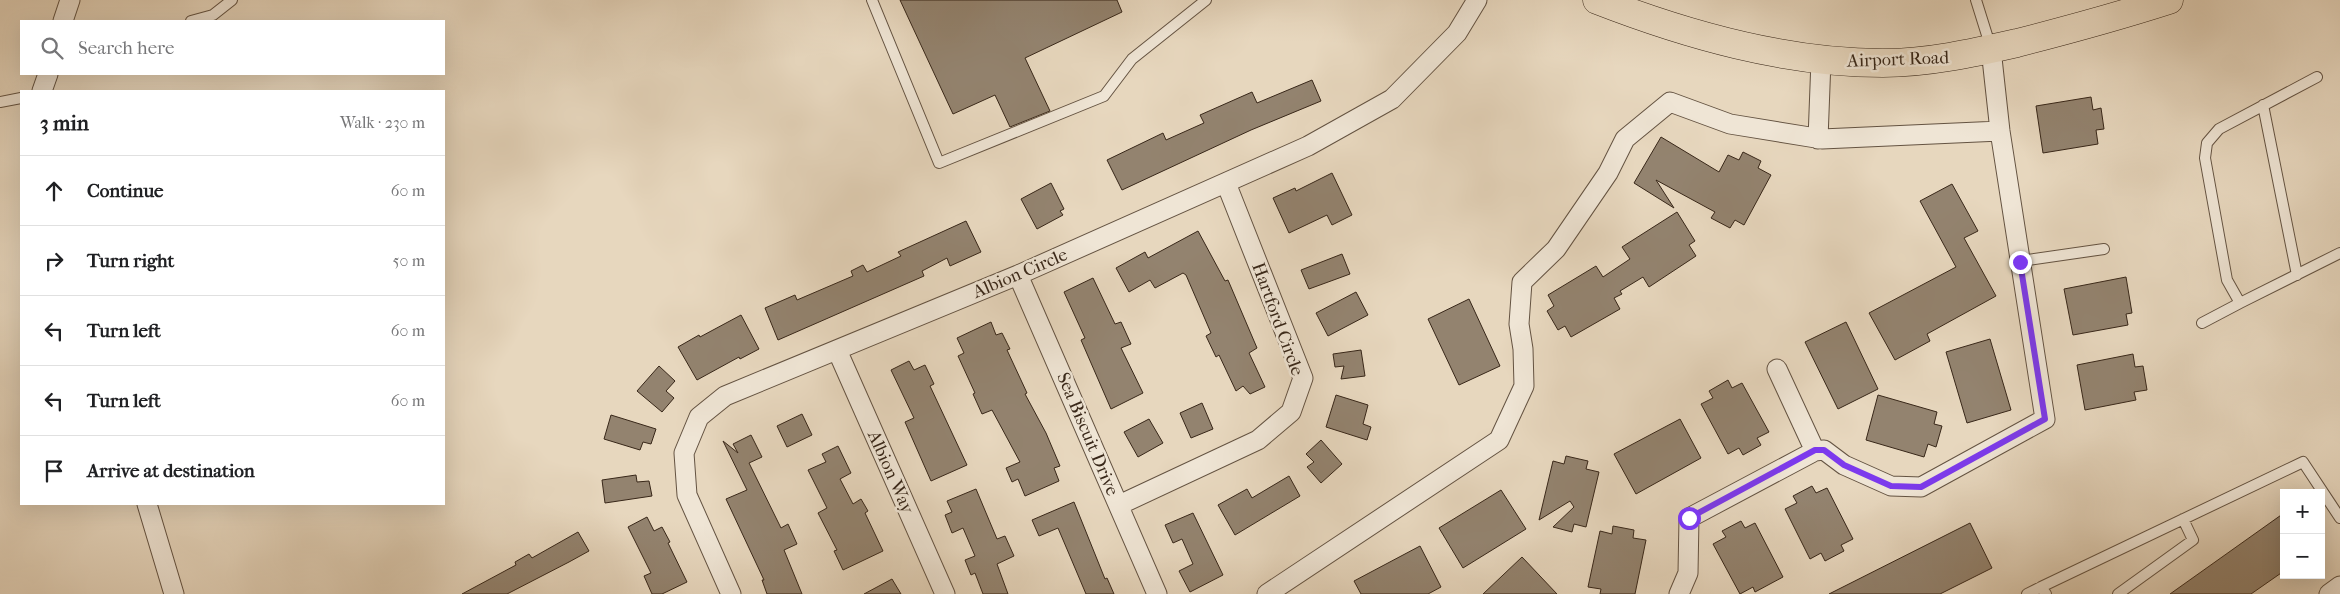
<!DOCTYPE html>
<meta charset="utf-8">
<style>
:root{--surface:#fff;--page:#f2f2f2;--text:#202124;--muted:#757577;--line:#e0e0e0}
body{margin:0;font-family:"IM FELL French Canon",serif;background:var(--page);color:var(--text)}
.controls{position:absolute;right:15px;bottom:15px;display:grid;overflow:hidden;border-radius:0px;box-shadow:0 5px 20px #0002}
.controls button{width:45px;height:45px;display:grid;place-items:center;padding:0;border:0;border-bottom:1px solid var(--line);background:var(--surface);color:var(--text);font:25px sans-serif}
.stop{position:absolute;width:15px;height:15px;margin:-11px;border:4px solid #7c3aed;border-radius:50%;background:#fff}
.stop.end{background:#7c3aed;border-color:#fff;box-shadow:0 1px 5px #0008}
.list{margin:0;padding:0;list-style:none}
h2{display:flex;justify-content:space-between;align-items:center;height:65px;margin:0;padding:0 20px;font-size:21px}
h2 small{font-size:16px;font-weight:400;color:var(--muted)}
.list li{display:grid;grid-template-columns:32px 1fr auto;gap:15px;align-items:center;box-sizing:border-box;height:70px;padding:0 20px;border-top:1px solid var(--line)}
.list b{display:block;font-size:19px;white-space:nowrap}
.list em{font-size:16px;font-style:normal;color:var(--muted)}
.icon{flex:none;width:28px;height:28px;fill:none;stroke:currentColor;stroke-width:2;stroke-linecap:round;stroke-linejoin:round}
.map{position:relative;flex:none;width:2340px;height:594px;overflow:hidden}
.search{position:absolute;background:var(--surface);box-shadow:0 5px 20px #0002;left:20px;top:20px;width:425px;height:55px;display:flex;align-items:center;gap:12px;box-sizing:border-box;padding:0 18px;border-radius:0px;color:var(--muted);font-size:19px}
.panel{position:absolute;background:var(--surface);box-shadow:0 5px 20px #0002;left:20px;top:90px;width:425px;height:415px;border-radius:0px}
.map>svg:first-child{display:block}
.building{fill:#93836f;stroke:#382719}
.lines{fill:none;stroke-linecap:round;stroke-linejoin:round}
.service-casing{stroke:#645342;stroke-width:12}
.minor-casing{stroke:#645342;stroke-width:21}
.trunk-casing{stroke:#382719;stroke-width:29}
.service{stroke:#efe5d5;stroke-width:10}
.minor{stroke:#efe5d5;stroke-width:19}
.trunk{stroke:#e7d7be;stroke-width:28}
.route{stroke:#7c3aed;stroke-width:6}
.labels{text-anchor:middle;stroke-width:5;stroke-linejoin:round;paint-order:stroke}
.street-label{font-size:18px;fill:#382719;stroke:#efe5d5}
</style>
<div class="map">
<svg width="2340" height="594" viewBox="0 0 2340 594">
<rect width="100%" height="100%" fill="#e7d7be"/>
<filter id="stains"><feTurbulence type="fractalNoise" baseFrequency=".004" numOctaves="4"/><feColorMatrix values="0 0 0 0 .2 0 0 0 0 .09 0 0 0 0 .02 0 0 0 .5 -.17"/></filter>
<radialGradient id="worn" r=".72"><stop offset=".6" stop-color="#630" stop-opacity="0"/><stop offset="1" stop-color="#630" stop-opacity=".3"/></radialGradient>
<!-- building -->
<path class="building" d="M900,0h217l5,12 -97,46 25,53 -40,16 -15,-32 -42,19z
M1312,80l9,21 -70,29 -129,60 -15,-30 56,-27 3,7 38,-17 -4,-8 52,-23 5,11z
M2091,97l2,13 8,-2 3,21 -8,1 2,14 -55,9 -7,-47z
M1661,137l58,35 9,-17 11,5 4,-8 18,9 -3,7 13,7 -27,50 -9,-5 -5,8 -19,-10 4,-6 -59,-32 18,28 -40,-25z
M1332,173l20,42 -20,10 -5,-10 -38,18 -16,-35 22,-10 1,3z
M1051,183l13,26 -4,2 3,4 -26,14 -16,-30z
M1952,184l26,47 -14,7 32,58 -69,38 3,7 -35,19 -26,-47 87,-46 -36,-66z
M1677,212l18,29 -6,4 7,11 -47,31 -6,-10 -23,14 2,3 -8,4 6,11 -49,28 -6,-11 -7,4 -11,-19 7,-5 -6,-11 48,-29 7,11 27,-18 -8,-12z
M966,221l15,31 -31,14 -3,-8 -25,13 2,5 -146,64 -13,-32 30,-13 2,5 56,-24 -2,-5 12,-6 4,7 34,-16 -3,-4z
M1198,231l27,50 3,-1 29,68 -8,5 16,34 -15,7 -7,-8 -7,5 -17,-36 -3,2 -10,-21 5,-3 -25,-58 -3,-2 -28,15 -5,-8 -21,12 -13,-24 29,-16 3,6z
M1342,254l8,20 -41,15 -8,-19z
M2126,277l6,36 -6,1 2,11 -55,10 -9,-46z
M1093,278l22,46 6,-2 10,22 -10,4 22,45 -32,16 -30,-69 4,-2 -21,-46z
M1356,292l12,23 -40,21 -12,-23z
M1469,299l31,67 -41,19 -31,-66z
M741,315l18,34 -19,10 -1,-2 -42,23 -19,-33 21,-12 1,2z
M991,322l5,13 6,-2 8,16 -3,1 20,43 -2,1 21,39 14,33 -6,2 5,13 -34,15 -7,-17 -6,3 -6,-14 14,-6 -28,-52 -10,4 -9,-20 2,-1 -17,-37 6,-3 -7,-15z
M1846,322l32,67 -40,20 -33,-67z
M1990,339l21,71 -44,13 -21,-71z
M1361,350l4,26 -24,3 3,-13 -9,1 -2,-13z
M2133,354l2,13 8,-1 4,24 -13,2 2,8 -51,10 -8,-45z
M909,361l5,9 11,-5 9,19 -4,2 37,79 -36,16 -26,-59 9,-4 -23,-48z
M659,366l16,15 -9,10 8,7 -12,14 -25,-21z
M1728,380l4,8 10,-5 27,49 -12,6 4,7 -18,10 -4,-7 -11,6 -27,-50 12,-6 -4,-7z
M1336,395l32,10 -5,19 8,3 -4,13 -41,-13z
M1878,395l59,17 -3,12 8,2 -6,21 -8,-3 -4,13 -58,-17z
M1202,403l11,26 -22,9 -11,-25z
M802,414l10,21 -25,12 -10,-21z
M611,415l45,14 -5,15 -8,-2 -3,8 -36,-11z
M1149,419l14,24 -25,14 -14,-25z
M1680,419l21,39 -65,36 -22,-40z
M751,435l11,22 -13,6 32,65 7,-4 9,20 -13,6 18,44h-35l-5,-14h2l-38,-81 21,-9 -24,-49 15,12 -5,-9z
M1321,440l21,24 -21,19 -14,-16 7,-5 -8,-8z
M838,446l13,27 -11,6 13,25 8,-5 7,12 -3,2 18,38 -40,19 -9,-19 3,-1 -19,-37 9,-5 -19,-38 18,-8 -4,-8z
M1566,456l22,5 -2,8 13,3 -13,55 -12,-3 -2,8 -19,-5 21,-20 -4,-6 -31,19 14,-59 11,3z
M636,475l1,7 12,-1 3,15 -47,7 -3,-23z
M1289,476l11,20 -65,39 -17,-30 29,-16 5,9z
M1812,486l4,7 11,-5 26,51 -12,6 3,6 -19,10 -4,-8 -11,6 -25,-50 12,-6 -4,-7z
M976,489l21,50 8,-3 9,20 -17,8 11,30h-25l-8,-21 -4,2 -6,-15 10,-4 -12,-28 -11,5 -7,-18 7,-3 -5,-11z
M1501,490l25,39 -63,39 -24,-40z
M1074,502l31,77 2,-1 7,16h-28l-28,-66 -19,8 -7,-16z
M1193,513l30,62 -33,17 -11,-21 14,-7 -11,-25 -9,4 -8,-18z
M2284,513v58l-33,23h-81z
M647,517l7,14 8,-4 8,15 -2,1 19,39 -25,12h-10l-8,-18 7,-3 -23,-46z
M1741,521l4,7 10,-5 28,54 -28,15 -2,-5 -13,7 -27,-50 13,-7 -4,-6z
M1970,523l22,45 -52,26h-111z
M1613,526l21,4 -1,8 13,2 -11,54h-35l1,-5 -13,-2 12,-56 12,3z
M578,532l11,19 -20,11 -62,32h-45l54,-29 -1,-3 14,-8 3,4z
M1420,546l21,41 -13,7h-67l-7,-13z
M1522,557l35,37h-74z
M892,579l9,15h-37z"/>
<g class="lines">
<!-- service casing -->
<g class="service-casing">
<path id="service" d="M872,0l67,163 165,-67 28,-37 74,-59
M1976,0l15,48
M191,21l22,-6 19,-15
M0,102l21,-4
M2263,105l34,170
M2021,261l83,-12
M2240,303l100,-50
M2202,323l38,-20 -13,-23 -22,-122 2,-15 12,-14 98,-52
M2041,587l262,-125 37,56
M2027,594l14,-7 5,7
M2118,594l75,-54 -10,-21"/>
</g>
<!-- minor casing -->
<g class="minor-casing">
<path id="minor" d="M63,21l7,-21
M42,91l6,-17
M1818,139l3,-79
M1018,275l139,319
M837,350l108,244
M1777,369l38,82
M147,504l27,90
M1119,505l139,-65 33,-28 12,-34 -77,-195
M731,594l-44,-99 -3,-42 15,-36 26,-21 293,-121 290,-129 84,-47 65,-66 20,-33
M1267,594l232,-154 25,-54 -1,-37 -4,-25 3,-42 34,-33 52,-76 17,-34 45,-37 60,22 92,15 178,-8
M1679,594l9,-21 1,-55 126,-67 9,-1 20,15 47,21 30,1 124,-68 -45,-288 -9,-82
M2329,594l11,-8"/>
</g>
<!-- trunk casing -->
<g class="trunk-casing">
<path id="trunk" d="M1597,0c90,35 188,63 286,63 45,0 90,-10 134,-20 51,-13 102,-27 152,-43"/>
</g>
<!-- service -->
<use href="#service" class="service"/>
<!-- minor -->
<use href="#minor" class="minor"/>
<!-- trunk -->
<use href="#trunk" class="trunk"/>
</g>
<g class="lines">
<!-- route -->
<path class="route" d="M1689,518l126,-68h9l20,15 47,21 30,1 124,-68 -25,-157"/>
</g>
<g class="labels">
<!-- street labels -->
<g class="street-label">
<text transform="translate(1898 59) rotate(-2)" y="6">Airport Road</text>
<text transform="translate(1020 273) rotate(-23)" y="6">Albion Circle</text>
<text transform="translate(1278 319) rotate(70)" y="6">Hartford Circle</text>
<text transform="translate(1088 434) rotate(67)" y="6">Sea Biscuit Drive</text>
<text transform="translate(891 472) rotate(66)" y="6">Albion Way</text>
</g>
</g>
<rect width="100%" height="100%" filter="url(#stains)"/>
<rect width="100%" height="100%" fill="url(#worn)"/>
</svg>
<div class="controls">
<button>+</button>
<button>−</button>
</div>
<div class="stop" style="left:1689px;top:518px"></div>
<div class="stop end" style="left:2020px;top:262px"></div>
<div class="search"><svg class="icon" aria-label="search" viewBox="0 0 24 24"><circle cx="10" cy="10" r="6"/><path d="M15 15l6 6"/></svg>Search here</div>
<section class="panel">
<h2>3 min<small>Walk · 230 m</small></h2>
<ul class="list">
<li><svg class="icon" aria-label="ahead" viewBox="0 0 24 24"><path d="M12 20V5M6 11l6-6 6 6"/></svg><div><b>Continue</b></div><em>60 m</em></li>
<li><svg class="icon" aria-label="right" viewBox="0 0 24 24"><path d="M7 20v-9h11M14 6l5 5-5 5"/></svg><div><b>Turn right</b></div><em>50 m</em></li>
<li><svg class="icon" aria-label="left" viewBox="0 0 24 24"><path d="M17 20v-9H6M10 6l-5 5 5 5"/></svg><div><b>Turn left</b></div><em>60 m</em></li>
<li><svg class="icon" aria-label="left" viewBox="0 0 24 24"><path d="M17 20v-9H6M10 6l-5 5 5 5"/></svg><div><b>Turn left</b></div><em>60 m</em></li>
<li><svg class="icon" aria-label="arrive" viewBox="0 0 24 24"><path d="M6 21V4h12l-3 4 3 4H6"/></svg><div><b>Arrive at destination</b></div></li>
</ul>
</section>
</div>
